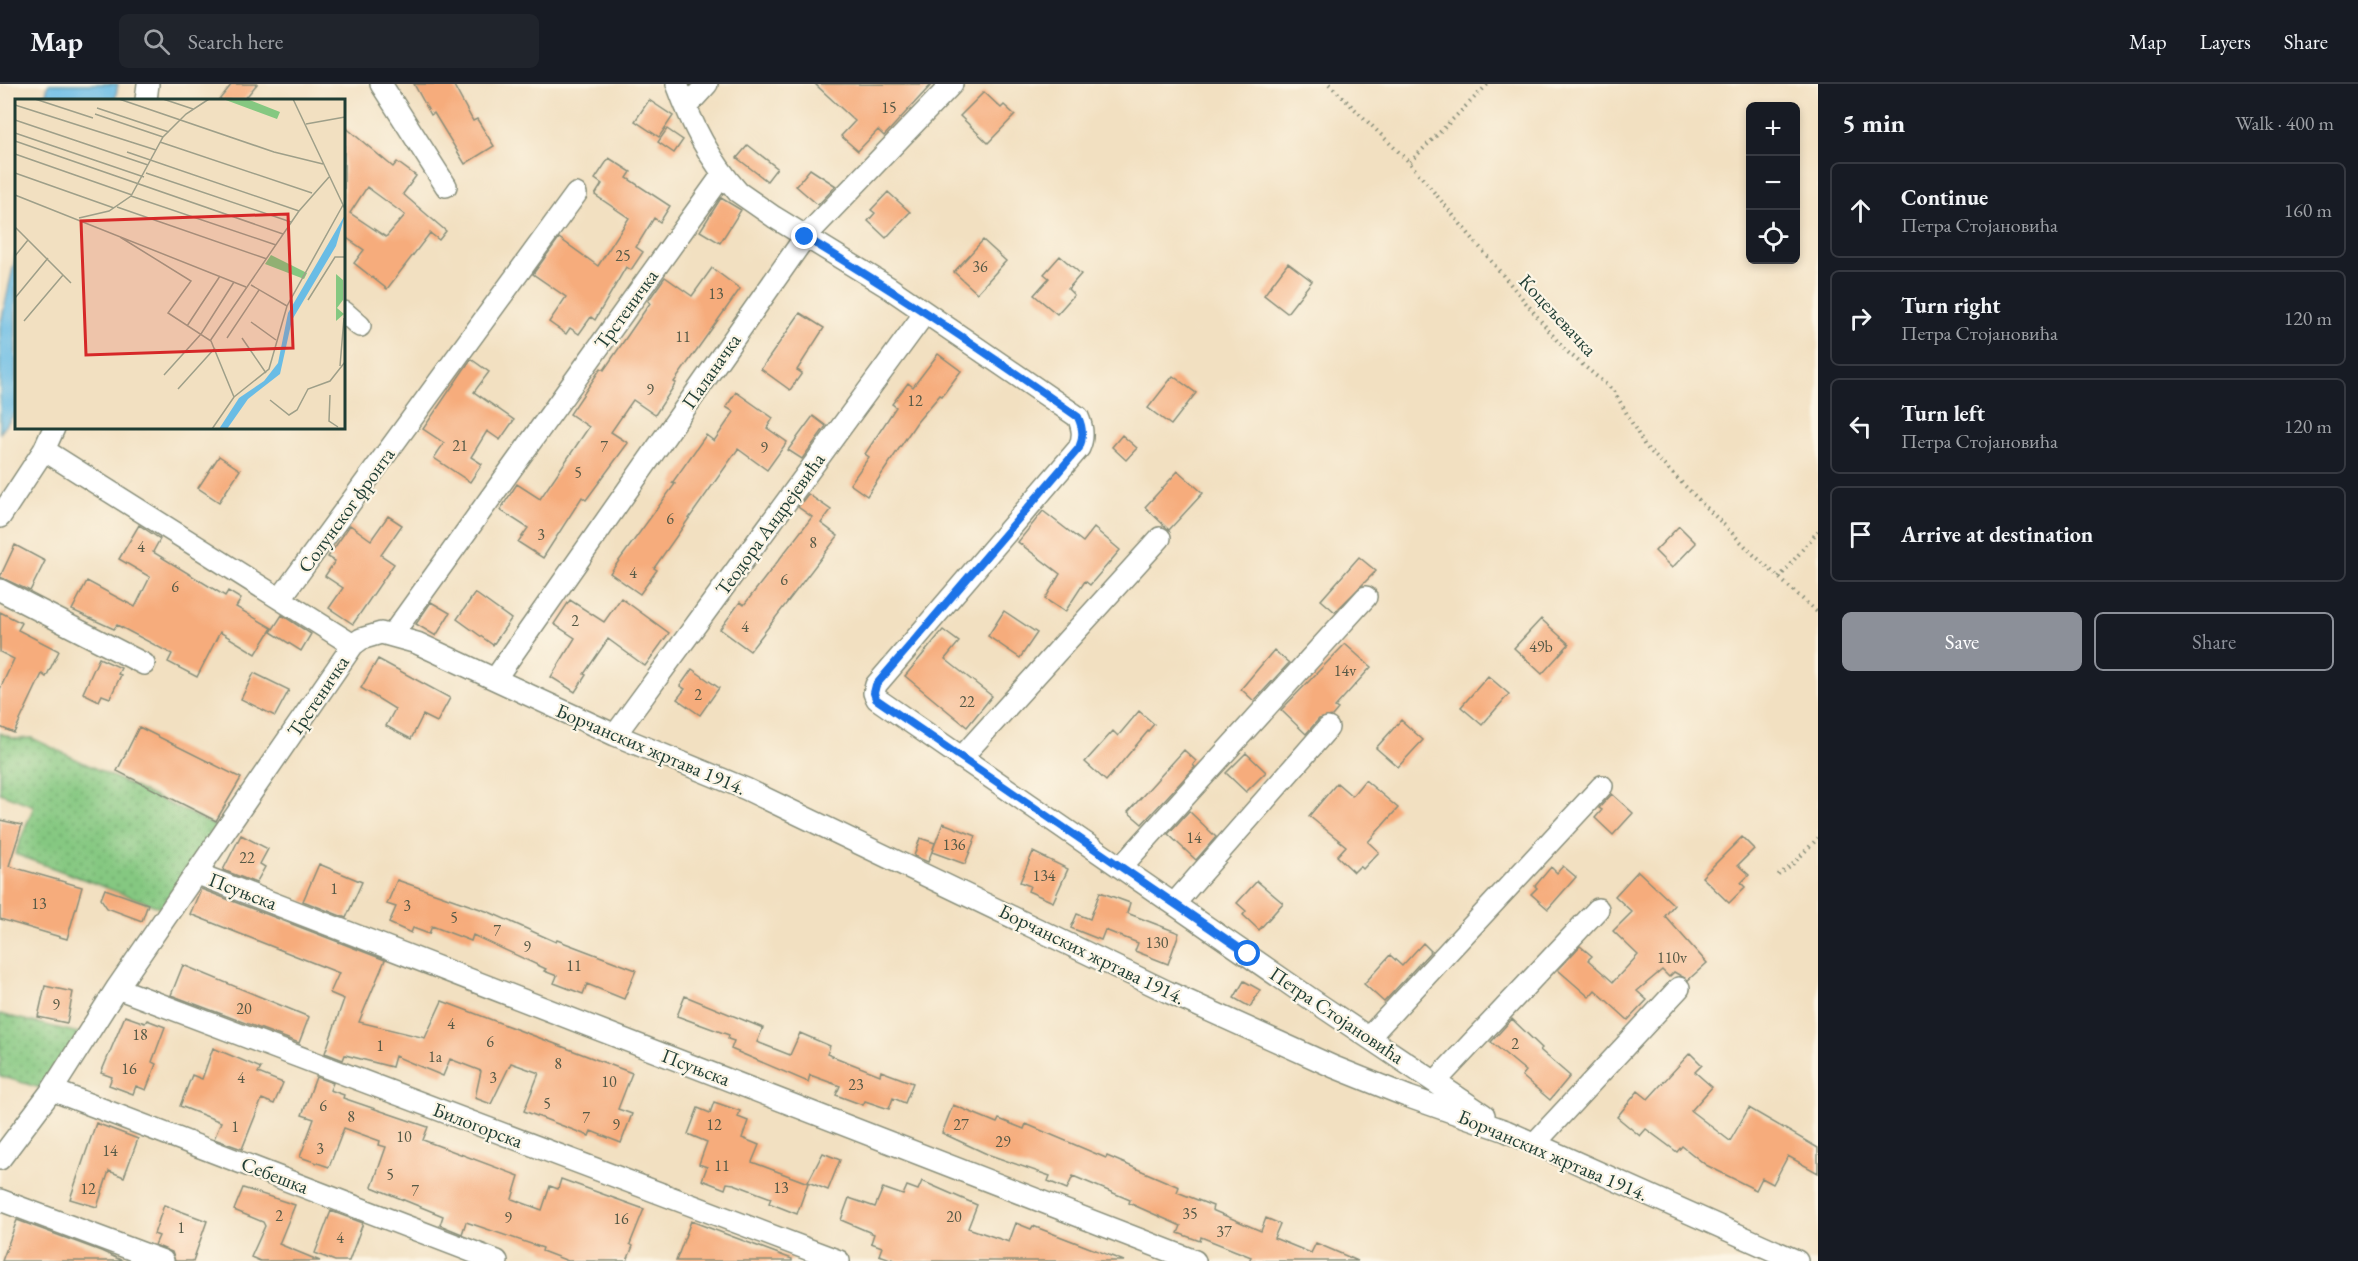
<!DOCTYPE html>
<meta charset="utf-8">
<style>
:root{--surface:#171b24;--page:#20242c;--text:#f1f3f6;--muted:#9ea1a6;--line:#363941;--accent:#8c9099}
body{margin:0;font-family:"EB Garamond",serif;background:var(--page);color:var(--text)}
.controls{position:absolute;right:18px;top:18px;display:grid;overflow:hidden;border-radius:9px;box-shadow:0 3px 9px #0003}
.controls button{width:54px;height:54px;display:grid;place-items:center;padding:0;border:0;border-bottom:2px solid var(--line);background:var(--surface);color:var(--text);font:30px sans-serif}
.stop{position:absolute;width:18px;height:18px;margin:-14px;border:4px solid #1a73e8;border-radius:50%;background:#fff}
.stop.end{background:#1a73e8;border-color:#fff;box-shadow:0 2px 6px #0008}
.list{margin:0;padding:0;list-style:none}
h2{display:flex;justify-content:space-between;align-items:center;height:78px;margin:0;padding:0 24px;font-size:26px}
h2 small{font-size:20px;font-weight:400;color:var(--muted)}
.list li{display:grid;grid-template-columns:39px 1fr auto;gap:18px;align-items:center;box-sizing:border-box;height:96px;margin:0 12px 12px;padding:0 12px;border:2px solid var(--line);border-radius:9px}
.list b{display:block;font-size:22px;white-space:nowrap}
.list p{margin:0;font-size:20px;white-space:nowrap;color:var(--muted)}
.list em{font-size:20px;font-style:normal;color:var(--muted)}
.actions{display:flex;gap:12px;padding:18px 24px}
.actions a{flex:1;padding:14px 0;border:2px solid var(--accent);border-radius:9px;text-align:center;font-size:21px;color:var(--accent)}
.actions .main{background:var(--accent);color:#fff}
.icon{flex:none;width:33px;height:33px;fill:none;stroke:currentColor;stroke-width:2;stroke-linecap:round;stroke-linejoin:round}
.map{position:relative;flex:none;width:1818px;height:1177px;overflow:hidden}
header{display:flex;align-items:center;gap:36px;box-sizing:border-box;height:84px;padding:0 30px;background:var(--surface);border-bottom:2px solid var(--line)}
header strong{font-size:28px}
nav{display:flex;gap:33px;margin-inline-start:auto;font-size:21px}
.search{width:420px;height:54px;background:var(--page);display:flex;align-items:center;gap:15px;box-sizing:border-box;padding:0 21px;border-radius:9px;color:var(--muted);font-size:22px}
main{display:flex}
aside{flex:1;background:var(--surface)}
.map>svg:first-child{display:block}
.grass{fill:url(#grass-dots);stroke:#52825a;stroke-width:1.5}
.water{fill:#69bce5;stroke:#447c8c;stroke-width:1.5}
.building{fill:#f6ac7c;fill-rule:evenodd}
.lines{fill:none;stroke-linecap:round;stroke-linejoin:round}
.minor-casing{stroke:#888e7a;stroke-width:24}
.path{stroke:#888e7a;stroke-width:4;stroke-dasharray:1.5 4.5;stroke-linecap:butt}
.minor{stroke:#fff;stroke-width:21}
.route{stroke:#1a73e8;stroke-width:8}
.labels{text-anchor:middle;stroke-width:4.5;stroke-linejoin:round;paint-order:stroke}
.number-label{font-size:16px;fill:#555946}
.street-label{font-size:20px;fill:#1f3d34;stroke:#fcf5e5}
.inset-road{fill:none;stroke:#9e9f89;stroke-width:1.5}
.view{fill:#d62828;fill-opacity:0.15;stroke:#d62828;stroke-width:3}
.inset-edge{fill:none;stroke:#1f3d34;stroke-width:3}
</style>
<header>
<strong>Map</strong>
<div class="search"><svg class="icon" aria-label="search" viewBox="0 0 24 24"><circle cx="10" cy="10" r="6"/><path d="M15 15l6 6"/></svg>Search here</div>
<nav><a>Map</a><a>Layers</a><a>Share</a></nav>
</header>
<main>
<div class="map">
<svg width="1818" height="1177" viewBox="0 0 1818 1177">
<defs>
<pattern id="grass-dots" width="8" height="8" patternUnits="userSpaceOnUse" patternTransform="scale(1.5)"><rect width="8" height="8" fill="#85c881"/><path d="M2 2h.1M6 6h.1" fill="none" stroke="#6ca46a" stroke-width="1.8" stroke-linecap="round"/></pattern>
</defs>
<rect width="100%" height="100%" fill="#fcf5e5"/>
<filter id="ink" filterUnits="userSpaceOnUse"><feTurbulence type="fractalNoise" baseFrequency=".0167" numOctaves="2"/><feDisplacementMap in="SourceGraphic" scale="12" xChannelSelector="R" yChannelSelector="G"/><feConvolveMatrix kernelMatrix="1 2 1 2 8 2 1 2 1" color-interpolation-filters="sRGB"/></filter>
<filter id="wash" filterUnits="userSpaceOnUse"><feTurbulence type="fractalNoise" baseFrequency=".008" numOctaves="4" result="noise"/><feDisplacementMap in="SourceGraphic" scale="24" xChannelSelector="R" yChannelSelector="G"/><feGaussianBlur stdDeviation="1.35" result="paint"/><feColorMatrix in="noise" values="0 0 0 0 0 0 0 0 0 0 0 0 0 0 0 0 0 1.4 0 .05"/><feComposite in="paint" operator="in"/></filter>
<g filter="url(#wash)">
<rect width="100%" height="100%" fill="#f2e0c1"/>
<!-- grass -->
<path class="grass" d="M0,649l15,6 17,-1 190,91 -55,81 -152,-56 19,-48 -34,-13z
M0,930l83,20 -36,56 -47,-14z"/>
<!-- water -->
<path class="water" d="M48,0h70l-3,16h-70z
M16,170v158l-16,21v-106z"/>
<g id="blocks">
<!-- building -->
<path class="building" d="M232,0h25l-13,16h-25z
M414,0h39l20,37 4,-2 17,27 -29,18 -31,-51 -3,2z
M815,0h117l-48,52 -6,-6 -20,21 -17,-15 14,-15z
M984,8l17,16 3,-3 11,10 -27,28 -28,-27z
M649,16l24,16 -14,21 -24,-16z
M344,42l49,41 4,-5 19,14 -13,18 43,37 -7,9 -9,-7 -43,56 -33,-26 10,-13 -20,-14zM367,103l38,28 -19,22 -36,-24z
M667,45l16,11 -9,13 -16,-11z
M748,61l29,23 -10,13 -30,-23z
M609,74l22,14 -4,6 43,28 -10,16 -6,-4 -18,29 7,5 -12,18 -5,-3 -31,53 -4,-3 -12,17 -9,-6 -4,6 -17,-12 17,-25 -33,-23 26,-36 39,28 31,-48 -34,-23 7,-11 -7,-5z
M810,85l26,17 -18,19 -22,-19z
M888,108l22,20 -24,26 -18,-17 7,-8 -4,-3z
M721,114l20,12 -21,33 -20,-12z
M983,156l23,21 -29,32 -23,-21z
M1060,172l21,18 -13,15 6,6 -17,19 -23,-19 15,-17 -5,-4z
M1288,179l24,18 -25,32 -23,-18z
M712,184l28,21 -66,93 2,1 -21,32 -22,-15 -22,32 17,11 -42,57 -4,-3 -39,61 -25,-16 10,-14 -28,-18 17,-26 23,15 49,-72 -19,-13 31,-46 3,2 46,-67 -2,-2 17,-24 27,19z
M800,229l24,15 -27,42 5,3 -12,17 -29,-21z
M938,270l23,17 -19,25 -2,-1 -23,27 -50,74 -17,-12 19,-27 -4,-3 31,-47 -4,-3 16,-21 5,4z
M471,275l18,13 -15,20 40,28 -14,20 -13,-9 -16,26 11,7 -12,18 -36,-24 10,-15 -21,-14z
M1173,292l23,17 -25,32 -23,-17z
M736,308l37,26 -6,10 20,14 -20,28 -29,-21 -84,119 3,2 -17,24 -30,-21 65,-89 -3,-1 34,-48 8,6 20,-29 -8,-5z
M813,332l13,10 -24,33 -14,-9z
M1122,351l15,13 -11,12 -14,-13z
M219,372l21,14 -21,32 -21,-14z
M1178,387l25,22 -34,37 -24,-23z
M808,410l23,16 -10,13 17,13 -88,115 -30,-22 20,-27 4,3 68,-88 -14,-10z
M1043,427l40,31 11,-14 26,22 -30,35 -5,-4 -20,31 -20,-13 15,-25 -42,-32z
M388,432l14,9 -21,30 13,9 -41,60 -24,-16 14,-20 -18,-12 10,-15 -7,-4 22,-32 21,15z
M139,441l21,14 -7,13 72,44 3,-5 13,8 -5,8 36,21 -16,26 -36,-22 -23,45 -29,-15 4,-8 -55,-29 -3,4 -42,-19 15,-29 48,26 15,-30 -31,-18z
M1679,442l17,17 -24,25 -17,-17z
M15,461l30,16 -15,30 -30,-14z
M1359,473l17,14 -41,41 -14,-12z
M475,509l36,26 -18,26 -36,-26z
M621,514l48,35 -24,33 -37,-27 -24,35 2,1 -11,17 -24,-15 24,-39 -21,-14 16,-24 34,22z
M431,518l19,11 -14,23 -20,-12z
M1004,527l33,22 -17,25 -32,-22z
M0,528l22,11 -4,7 41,21 -13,26 -4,-3 -28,59 -14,-6v-38l14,-30 -14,-7z
M282,531l29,19 -10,17 -30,-19z
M1541,535l28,25 -27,30 -28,-26z
M943,546l16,12 -14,17 47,37 -25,31 -62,-51z
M1345,560l26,23 -36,40 3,2 -6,7 -13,3 -13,15 -25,-24z
M1274,566l15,13 -35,38 -13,-12z
M99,574l22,10 -3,6 3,1 -11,23 -8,-3 -3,6 -16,-8z
M378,575l72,39 -13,24 -14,-7 -12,24 -25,-13 9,-17 -34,-21z
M692,585l27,19 -19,27 -23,-16 8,-10 -5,-3z
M254,589l35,17 -14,26 -34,-17z
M1488,592l21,18 -27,31 -21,-18z
M1139,627l15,13 -48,57 -21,-19 28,-31 5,5z
M1401,636l22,20 -25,27 -22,-19z
M139,643l102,51 -25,43 -99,-50z
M1184,666l12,11 -3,4 2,2 -53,57 -14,-12z
M1246,669l20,19 -20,20 -20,-19z
M1365,696l33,28 -30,34 11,10 -16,17 -3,-3 -6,6 -17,-16 9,-10 -37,-30 28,-33 15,13z
M1612,710l21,19 -20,22 -18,-17 7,-8 -3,-2z
M1189,727l27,26 -20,23 -28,-26z
M0,736l22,5 -13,41 73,21 -15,52 -67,-20z
M943,739l33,13 -11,28 -33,-12z
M241,751l27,14 -8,15 5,3 -9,16 -33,-13z
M1742,753l12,12 -16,16 11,10 -8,8 4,4 -16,16 -27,-26z
M920,754l15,5 -7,19 -14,-6z
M1033,768l35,17 -15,33 -25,-11 2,-5 -10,-4z
M319,780l43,18 -16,36 -43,-17z
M1563,782l13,11 -28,32 -17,-15 6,-6 -2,-2 16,-19 6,6z
M1638,787l36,34 -9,11 42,47 -19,17 -14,-8 -5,5 -7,-7 -25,21 10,9 -19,20 -33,-30 -6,7 -31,-27 22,-24 12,10 -4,4 25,22 25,-27 -25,-24 19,-19 -17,-16z
M397,796l92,32 67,30 1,-2 79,30 -12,29 -37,-15 -4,10 -29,-11 3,-7 -13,-5 2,-2 -73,-34 -2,6 -39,-15 -3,8 -16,-6 -2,5 -22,-10 7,-16 -9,-3z
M1257,797l26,22 -24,27 -16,-15 3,-4 -9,-8z
M105,805l43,15 -6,17 -35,-13 -6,-9z
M201,805l184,71 -26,62 66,16 17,-37 190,72 -14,36 14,5 -11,29 -30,-12 -2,5 -65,-25 15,-38 -28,-10 -20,41 -16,-6 6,-27 -31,-12 -7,17 -48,-20 -3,11 -47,-12 -2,5 -18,-7 19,-54 -14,-6 9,-20 -149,-59z
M1100,808l30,11 -3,10 52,20 -11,31 -33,-13 3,-8 -33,-13 -4,10 -30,-12 6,-14 13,5z
M1423,859l8,8 -47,51 -20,-18 26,-29 12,11z
M183,881l126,52 -10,26 -128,-48z
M1244,897l16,9 -10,17 -16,-9z
M45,902l28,6 -6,31 -29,-6z
M685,912l78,32 -6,14 33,13 10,-22 30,13 -3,8 53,21 1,-4 32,12 -8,20 -12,-5 -4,11 -24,-8 -2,4 -27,-10 4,-9 -30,-11 -2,7 -77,-33 3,-8 -6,-2 1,-4 -52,-19z
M125,932l20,7 2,-3 18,7 -13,35 4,2 -10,26 -10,-4 -3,8 -24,-9 3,-8 -11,-4z
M1512,935l30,29 -2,2 30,26 -20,24 -28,-24 4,-5 -35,-29z
M213,964l48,20 -3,5 25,10 -9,21 -12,-5 -20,50 -28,-10 7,-17 -41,-16 12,-31 10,4z
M1690,969l12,12 -7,7 17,15 -21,24 39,30 19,-33 69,40v25l-30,-17 -15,28 -11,-6 -6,12 -50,-25 -24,-19 -5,6 -31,-23 -6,7 -23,-19 21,-26 10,8z
M316,993l17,6 -3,7 14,5 -1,3 85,29 -5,13 96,36 -7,23 30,11 8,-24 8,3 3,-10 83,30 -14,35 3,2 -6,15h-59l-26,-10 1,-3 -77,-26 -4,12 -22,-9 3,-9 -71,-29 14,-40 -7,-2 1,-4 -36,-13 -15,39 -29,-10 14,-38 -12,-4z
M714,1018l26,9 -2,6 10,4 -6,17 17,7 -7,17 56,21 -11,31 -28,-11 2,-5 -37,-14 -7,-1 -2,6 -23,-9 5,-13 -8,-3 8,-22 -19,-8 10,-26 12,5z
M953,1021l44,18 2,-4 25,10 2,-5 80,34 1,-2 72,31 -2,5 36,14 -1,4 49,21 5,-13 14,6 -6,14 37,15 5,-10 42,18h-109l2,-4 -50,-20 -1,4 -22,-8 3,-7 -52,-23 1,-3 -57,-24 -6,13 -19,-8 2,-5 -63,-22 -45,-21z
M96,1039l42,16 -14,38 -15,-6 -12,36 -27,-8z
M823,1069l17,7 -12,30 -20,-8z
M922,1097l55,24 -9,23 41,14 7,-19 15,6 2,-3 91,35h-227l-18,-6 3,-8 -11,-4 3,-9 -33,-14 8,-22 26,9 8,-19 20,7 4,-9 11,4z
M243,1104l52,17 -16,39 41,17h-60l-9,-4 14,-31 -2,-4 -29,-12z
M164,1121l43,16 -14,40h-18l-3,-9 -17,-7 4,-9 -5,-2z
M331,1127l32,12 -14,38h-14l-20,-8z
M17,1136l84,31 22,10h-121z
M691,1137l101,38v2h-116z"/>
</g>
</g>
<g filter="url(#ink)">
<use href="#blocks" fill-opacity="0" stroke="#888e7a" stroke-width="1.5"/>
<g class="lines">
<!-- minor casing -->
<g class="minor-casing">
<path id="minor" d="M381,0l65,102
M677,0c15,41 32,75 61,108l36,25 114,70 190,130c5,11 6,20 1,31l-203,237 -2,8 3,6 437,302 170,114
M146,16l2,-16
M686,23l21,-23
M344,228l16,14
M44,366l309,195
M0,433l44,-67 10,-22
M0,506l144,74
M280,515l296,-405
M392,551l331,-461
M495,595l310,-442 147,-153
M615,651l310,-422
M961,674l199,-220
M1121,783l245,-270
M198,790l997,387
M1174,820l154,-176
M117,904l722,273
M1369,953l233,-251
M1435,998l163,-173
M52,1006l445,171
M1534,1060l145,-156
M0,1075l52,-69 65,-102 236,-343 8,-6 20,-6 36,10 198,92 131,54 422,203 166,75 75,30 97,34 291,130
M0,1116l163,61"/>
</g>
<!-- path -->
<path class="path" d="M1329,0l80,78 156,188 49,41 31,55 109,109 64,58
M1410,78l78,-78
M1779,494l39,-47
M1778,791l12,-8 28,-29"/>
<!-- minor -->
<use href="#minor" class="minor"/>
</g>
</g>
<g class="lines" filter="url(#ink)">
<!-- route -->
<path class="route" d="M805,153c93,56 184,117 273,180 5,11 6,20 1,31l-203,237 -2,8 2,6 372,255"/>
</g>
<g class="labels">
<!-- number labels -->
<g class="number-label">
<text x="889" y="29">15</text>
<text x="623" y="177">25</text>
<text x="980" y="188">36</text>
<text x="716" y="215">13</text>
<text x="683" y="258">11</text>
<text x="650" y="311">9</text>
<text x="915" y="322">12</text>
<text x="460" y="367">21</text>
<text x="604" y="368">7</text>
<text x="764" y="369">9</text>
<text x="578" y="394">5</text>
<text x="670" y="440">6</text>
<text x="541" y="456">3</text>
<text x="813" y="464">8</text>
<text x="141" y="468">4</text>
<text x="633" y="494">4</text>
<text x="784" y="501">6</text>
<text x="175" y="508">6</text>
<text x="575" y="542">2</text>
<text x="745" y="548">4</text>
<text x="1541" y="568">49b</text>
<text x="1345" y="592">14v</text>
<text x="698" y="616">2</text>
<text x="967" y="623">22</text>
<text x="1194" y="759">14</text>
<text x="954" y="766">136</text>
<text x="247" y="779">22</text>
<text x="1044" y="797">134</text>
<text x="334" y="810">1</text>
<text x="39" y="825">13</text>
<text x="407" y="827">3</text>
<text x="454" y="839">5</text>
<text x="497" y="852">7</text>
<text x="1157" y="864">130</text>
<text x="527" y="868">9</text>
<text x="1672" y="879">110v</text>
<text x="574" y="887">11</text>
<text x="56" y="926">9</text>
<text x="244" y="930">20</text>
<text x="451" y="945">4</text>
<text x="140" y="956">18</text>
<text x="490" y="963">6</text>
<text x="1515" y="965">2</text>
<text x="380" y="967">1</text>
<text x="435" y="978">1a</text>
<text x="558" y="985">8</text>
<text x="129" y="990">16</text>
<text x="241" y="999">4</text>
<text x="493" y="999">3</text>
<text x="609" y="1003">10</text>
<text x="856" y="1006">23</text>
<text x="547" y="1025">5</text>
<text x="323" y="1027">6</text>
<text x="351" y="1038">8</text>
<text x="586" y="1039">7</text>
<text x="616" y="1046">9</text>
<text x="714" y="1046">12</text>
<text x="961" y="1046">27</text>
<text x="235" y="1048">1</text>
<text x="404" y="1058">10</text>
<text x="1003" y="1063">29</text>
<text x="320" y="1070">3</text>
<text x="110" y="1072">14</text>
<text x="722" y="1087">11</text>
<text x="390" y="1096">5</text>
<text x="781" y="1109">13</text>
<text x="88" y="1110">12</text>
<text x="415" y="1112">7</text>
<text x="1190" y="1135">35</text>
<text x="279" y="1137">2</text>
<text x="954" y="1138">20</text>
<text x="508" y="1139">9</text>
<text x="621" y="1140">16</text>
<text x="181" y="1149">1</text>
<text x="1224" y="1153">37</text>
<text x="340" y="1159">4</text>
</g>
<!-- street labels -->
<g class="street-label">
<text transform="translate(626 225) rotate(-54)" y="7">Трстеничка</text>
<text transform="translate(1558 231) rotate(47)" y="7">Коцељевачка</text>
<text transform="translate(711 287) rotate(-55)" y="7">Паланачка</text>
<text transform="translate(346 426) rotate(-54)" y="7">Солунског фронта</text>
<text transform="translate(770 440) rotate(-54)" y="7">Теодора Андрејевића</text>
<text transform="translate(318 612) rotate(-56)" y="7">Трстеничка</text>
<text transform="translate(651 665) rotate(23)" y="7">Борчанских жртава 1914.</text>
<text transform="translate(243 807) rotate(21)" y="7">Псуњска</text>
<text transform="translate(1092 870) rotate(26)" y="7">Борчанских жртава 1914.</text>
<text transform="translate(1337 931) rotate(34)" y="7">Петра Стојановића</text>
<text transform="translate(696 983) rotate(21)" y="7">Псуњска</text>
<text transform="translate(478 1041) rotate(21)" y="7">Билогорска</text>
<text transform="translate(1553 1071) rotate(23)" y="7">Борчанских жртава 1914.</text>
<text transform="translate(275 1091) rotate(21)" y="7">Себешка</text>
</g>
</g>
<!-- overview -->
<g transform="translate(15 15)">
<rect width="330" height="330" fill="#f2e0c1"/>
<path d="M208,0h24l33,13 -3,7zM256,156l36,18 -3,6 -39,-15zM321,175l7,6v20l-6,8 7,6 -8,7z" fill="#85c881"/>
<path d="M330,116l-9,31 -44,74 -12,54 -32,25 -21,30h-8l20,-31 25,-17 14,-18 10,-50z" fill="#69bce5"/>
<path class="inset-road" d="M20,0l58,19M104,0l155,53 49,12M148,0l30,10M278,0l52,110M0,6l141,45M82,9l72,24M80,15l68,23M0,21l133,45M291,25l39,-7M0,34l129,44M0,42l268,93M145,43l152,51M112,53l172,59M0,55l117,41M0,74l99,35M131,74l145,49M0,96l231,92M116,97l145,49M102,108l150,52M64,119l30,-7 22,-15 32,-59 23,-23 23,-15M0,128l56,56M105,138l71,44 -23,32 43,28 23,56M0,157l13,-16M236,186l36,21M0,199l33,-40M293,201l27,-43h10M9,222l39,-46M236,223l25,18M172,227l33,-50M212,239l32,-48M227,239l24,35M195,242l89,-130 30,-34M325,267l4,-48M149,276l37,-41 33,-52M163,290l37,-41M315,296l-1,26 9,6M255,301l19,15 8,-5 11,-21 22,-8 15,-19M197,330l22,-32 35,-28 18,-63 56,-101"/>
<path class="view" d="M273,115l5,134 -207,7 -5,-134z"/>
<rect width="330" height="330" class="inset-edge"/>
</g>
</svg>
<div class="controls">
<button>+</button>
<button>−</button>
<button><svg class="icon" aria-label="locate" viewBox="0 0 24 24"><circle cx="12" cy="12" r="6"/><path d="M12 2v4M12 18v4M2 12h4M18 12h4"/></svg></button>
</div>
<div class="stop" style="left:1248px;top:870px"></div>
<div class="stop end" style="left:805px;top:153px"></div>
</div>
<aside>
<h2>5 min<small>Walk · 400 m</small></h2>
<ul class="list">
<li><svg class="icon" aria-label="ahead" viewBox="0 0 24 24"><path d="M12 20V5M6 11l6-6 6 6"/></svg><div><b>Continue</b><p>Петра Стојановића</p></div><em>160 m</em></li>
<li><svg class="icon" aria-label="right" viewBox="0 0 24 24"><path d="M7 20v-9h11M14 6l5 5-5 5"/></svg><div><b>Turn right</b><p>Петра Стојановића</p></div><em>120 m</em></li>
<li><svg class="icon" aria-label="left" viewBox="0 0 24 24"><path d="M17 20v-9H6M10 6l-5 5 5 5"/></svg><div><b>Turn left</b><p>Петра Стојановића</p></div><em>120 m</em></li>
<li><svg class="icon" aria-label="arrive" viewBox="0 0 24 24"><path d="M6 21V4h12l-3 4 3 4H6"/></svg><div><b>Arrive at destination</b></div></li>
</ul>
<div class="actions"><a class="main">Save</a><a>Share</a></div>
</aside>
</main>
